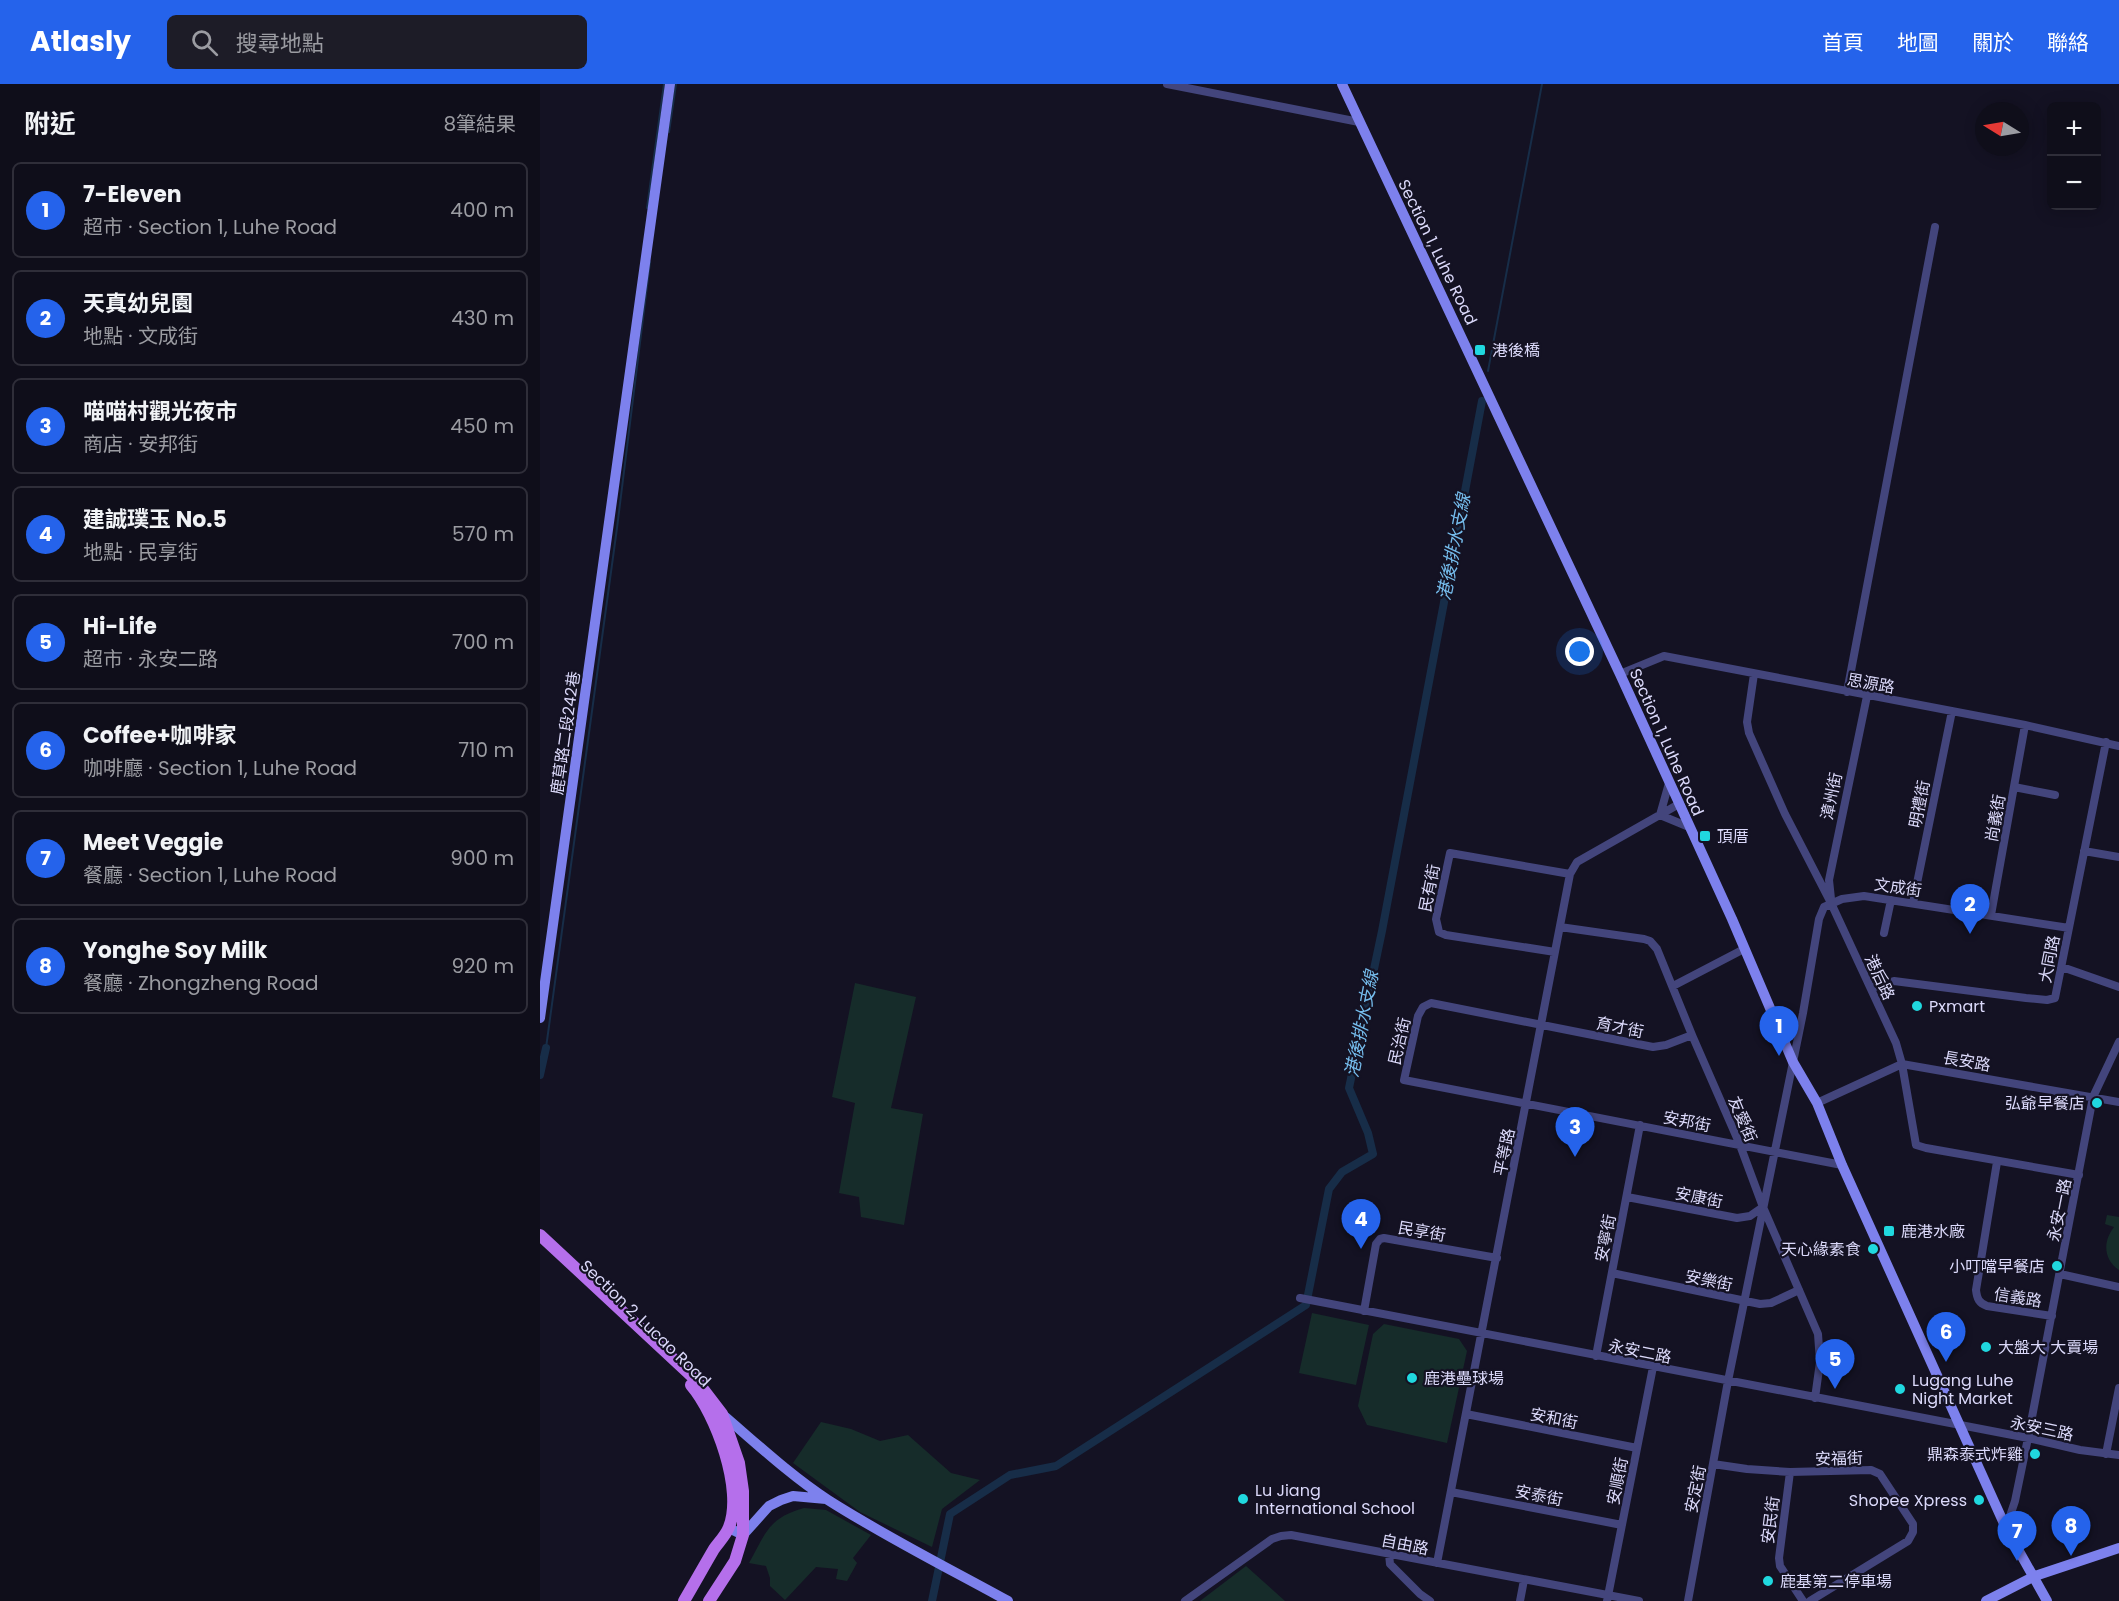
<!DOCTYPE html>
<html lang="zh-TW">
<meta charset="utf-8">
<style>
:root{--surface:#0f0e1a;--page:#1d1c27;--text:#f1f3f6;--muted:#9b9ca2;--line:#2f2e39;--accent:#2563eb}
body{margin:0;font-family:Poppins,"Noto Sans TC",sans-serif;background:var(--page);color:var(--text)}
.controls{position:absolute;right:18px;top:18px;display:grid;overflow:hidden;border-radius:9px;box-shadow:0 3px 15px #0003}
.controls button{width:54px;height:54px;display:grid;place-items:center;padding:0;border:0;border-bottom:2px solid var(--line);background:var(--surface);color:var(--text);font:30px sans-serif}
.compass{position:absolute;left:1435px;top:18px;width:54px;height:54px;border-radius:50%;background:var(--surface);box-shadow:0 3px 15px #0003;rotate:281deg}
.you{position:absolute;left:1040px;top:568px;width:21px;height:21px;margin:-15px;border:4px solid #fff;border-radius:50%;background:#1a73e8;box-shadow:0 0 0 9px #1a73e833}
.badge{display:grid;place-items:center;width:39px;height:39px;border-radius:50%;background:var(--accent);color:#fff;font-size:20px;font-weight:700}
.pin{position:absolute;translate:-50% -50px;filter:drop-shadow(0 2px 3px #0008)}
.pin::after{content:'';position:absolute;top:32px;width:21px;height:18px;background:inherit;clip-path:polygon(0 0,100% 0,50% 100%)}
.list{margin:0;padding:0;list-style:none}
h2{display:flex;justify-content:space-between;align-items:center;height:78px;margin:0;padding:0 24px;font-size:26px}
h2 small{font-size:20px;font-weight:400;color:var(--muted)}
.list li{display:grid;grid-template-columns:39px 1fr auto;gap:18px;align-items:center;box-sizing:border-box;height:96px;margin:0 12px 12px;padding:0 12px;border:2px solid var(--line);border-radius:9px}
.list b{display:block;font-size:22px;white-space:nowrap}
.list p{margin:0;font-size:20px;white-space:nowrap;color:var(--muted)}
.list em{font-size:20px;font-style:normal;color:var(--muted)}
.icon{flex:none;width:33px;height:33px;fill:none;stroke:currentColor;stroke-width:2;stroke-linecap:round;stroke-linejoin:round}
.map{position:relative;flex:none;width:1579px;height:1517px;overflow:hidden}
header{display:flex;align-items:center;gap:36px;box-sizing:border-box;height:84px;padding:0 30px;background:var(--accent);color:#fff}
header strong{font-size:28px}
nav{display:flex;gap:33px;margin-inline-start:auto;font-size:21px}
.search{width:420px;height:54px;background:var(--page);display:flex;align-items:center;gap:15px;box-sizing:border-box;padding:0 21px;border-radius:9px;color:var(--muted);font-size:22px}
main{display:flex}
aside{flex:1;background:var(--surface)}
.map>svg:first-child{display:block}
.green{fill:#162c2a}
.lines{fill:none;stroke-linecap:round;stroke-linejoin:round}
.stream{stroke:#172d48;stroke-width:2}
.canal{stroke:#172d48;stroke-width:8}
.street{stroke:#43457c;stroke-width:8}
.secondary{stroke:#7d81ed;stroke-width:10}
.primary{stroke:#b56feb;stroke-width:12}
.poi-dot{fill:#20d8df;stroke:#141223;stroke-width:2}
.labels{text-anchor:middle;stroke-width:4.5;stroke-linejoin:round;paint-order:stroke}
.street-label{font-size:16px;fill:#dbd9fa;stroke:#141223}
.poi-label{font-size:16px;fill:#dbd9fa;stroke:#141223;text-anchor:start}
.water-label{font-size:18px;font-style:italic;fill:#75bcec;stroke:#141223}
</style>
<header>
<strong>Atlasly</strong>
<div class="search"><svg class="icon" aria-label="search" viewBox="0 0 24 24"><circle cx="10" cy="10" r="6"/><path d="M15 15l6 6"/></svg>搜尋地點</div>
<nav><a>首頁</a><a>地圖</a><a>關於</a><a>聯絡</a></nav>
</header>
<main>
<aside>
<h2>附近<small>8筆結果</small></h2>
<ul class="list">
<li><span class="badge">1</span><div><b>7-Eleven</b><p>超市 · Section 1, Luhe Road</p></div><em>400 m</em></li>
<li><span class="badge">2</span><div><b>天真幼兒園</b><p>地點 · 文成街</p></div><em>430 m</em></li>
<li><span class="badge">3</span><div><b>喵喵村觀光夜市</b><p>商店 · 安邦街</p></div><em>450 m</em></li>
<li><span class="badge">4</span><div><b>建誠璞玉 No.5</b><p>地點 · 民享街</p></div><em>570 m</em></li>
<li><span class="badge">5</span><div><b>Hi-Life</b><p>超市 · 永安二路</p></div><em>700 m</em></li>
<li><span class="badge">6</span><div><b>Coffee+咖啡家</b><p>咖啡廳 · Section 1, Luhe Road</p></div><em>710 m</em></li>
<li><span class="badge">7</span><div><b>Meet Veggie</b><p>餐廳 · Section 1, Luhe Road</p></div><em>900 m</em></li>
<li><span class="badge">8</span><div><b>Yonghe Soy Milk</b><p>餐廳 · Zhongzheng Road</p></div><em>920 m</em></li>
</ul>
</aside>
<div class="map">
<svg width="1579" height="1517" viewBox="0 0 1579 1517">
<rect width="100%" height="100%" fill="#141223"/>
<!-- green -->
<path class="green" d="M315,899l61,14 -25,111 32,6 -19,111 -43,-8 -2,-20 -20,-4 16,-90 -23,-6z
M1567,1131l12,2v53c-16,-11 -16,-29 -5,-43l-9,-3z
M772,1229l57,12 -13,60 -57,-12z
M844,1240l75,15 8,12 -20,92 -80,-18 -9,-19 15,-72z
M281,1338l30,7 29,12 28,-6 43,38 29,7 -38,29 -10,38 -72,-35 -67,-49z
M264,1424l22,2 45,25 -18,23 4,5 -10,18 -11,-2 2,-10 -22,-2 -31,33 -15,-14v-8l-4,-12 -17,-3c17,-30 19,-45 55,-55z
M706,1482l39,35h-85z"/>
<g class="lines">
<!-- stream -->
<path class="stream" d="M129,48l7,-48
M107,124l17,-124
M948,287l54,-287
M6,964l71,-520 33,-266"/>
<!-- canal -->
<path class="canal" d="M0,991l6,-27
M392,1517l18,-87 60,-39 46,-9 250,-161 23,-116 13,-17 31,-18 -5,-21 -19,-45 33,-157 100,-530"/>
<!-- street -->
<path class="street" d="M627,0l192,38
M1080,590l44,-18 361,69 94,21
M1214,590l-7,48 2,11 36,81 46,89 65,140 6,21 14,81 10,3 153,27
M1307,608l88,-465
M1129,699l-9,32 29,12
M1474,703l41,8
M1544,767l35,6
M1291,815l-2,-19 38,-184
M1373,819l39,-192
M1451,831l34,-190
M1020,843l84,12 6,2 7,8 35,86 48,110 23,62 55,127 2,28 -5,36
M1344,849l7,-33
M1015,868l-109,-17 -7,-3 -3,-13 14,-66 120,21
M1522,883l57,20
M1133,902l71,-37
M1332,904l22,-7 132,17 21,2 8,-2 51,-256
M1152,951l-26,10 -13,2 -222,-44 -8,4 -5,9 -14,64 438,85
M1277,1019l85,-39 217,38
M1457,1078l-21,128c1,9 3,13 11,16l65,10
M1087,1113l110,21 13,-2 13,-9
M1072,1189l148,31 11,-1 28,-13
M1520,1190l59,13
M760,1214l728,140 52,12 39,5
M824,1227l12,-67 4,-5 4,-1 113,20
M1056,1272l44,-231
M926,1330l171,34
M1566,1370l13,-66
M1173,1380l34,5 43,3 81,-2 9,4 33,50v8l-5,9 -98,60
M1250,1388l-11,86 1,8 23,35
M911,1408l171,33
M1466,1444l9,-27 13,-63 65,-341 26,-55
M849,1470l1,10 30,30 10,7
M897,1479l133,-689 7,-12 102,-58
M645,1517l87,-62 9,-3 10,-1 348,66
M980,1517l4,-21
M1067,1517l46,-234
M1148,1517l40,-220 75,-368 16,-94 5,-12 18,-8 22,-3 205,32"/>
<!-- secondary -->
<path class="secondary" d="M802,0l278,590 112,245 61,143 24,41 25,62 164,363 41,73
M0,934l130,-934
M181,1331l1,-1c35,30 68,61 106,86 58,37 120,68 180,101
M189,1444l14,7 26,-29 12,-6 12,-4 33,3
M1446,1517l49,-25 84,-28"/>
<!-- primary -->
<path class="primary" d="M0,1151l156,145 26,34 17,49 4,28v44l-8,26 -26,40
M144,1517c10,-17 20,-35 30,-52 5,-7 12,-14 15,-22 15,-37 -13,-113 -38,-142"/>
</g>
<!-- markers -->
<g class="poi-dot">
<rect x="934" y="260" width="12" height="12" rx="3"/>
<rect x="1159" y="746" width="12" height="12" rx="3"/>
<circle cx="1377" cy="922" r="6"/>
<circle cx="1557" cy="1019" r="6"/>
<rect x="1343" y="1141" width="12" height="12" rx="3"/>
<circle cx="1333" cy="1165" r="6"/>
<circle cx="1517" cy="1182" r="6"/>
<circle cx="1446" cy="1263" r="6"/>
<circle cx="872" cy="1294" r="6"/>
<circle cx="1360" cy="1305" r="6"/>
<circle cx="1495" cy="1370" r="6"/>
<circle cx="703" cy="1415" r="6"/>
<circle cx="1439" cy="1416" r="6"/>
<circle cx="1228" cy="1497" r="6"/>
</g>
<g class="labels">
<!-- street labels -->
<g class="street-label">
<text transform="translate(898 168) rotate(64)" y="6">Section 1, Luhe Road</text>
<text transform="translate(1331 599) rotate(10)" y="6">思源路</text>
<text transform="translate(25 649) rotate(-82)" y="6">鹿草路二段242巷</text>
<text transform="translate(1127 658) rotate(66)" y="6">Section 1, Luhe Road</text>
<text transform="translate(1291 712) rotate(-78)" y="6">漳州街</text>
<text transform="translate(1379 720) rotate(-79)" y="6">明禮街</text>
<text transform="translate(1455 734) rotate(-80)" y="6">尚義街</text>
<text transform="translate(1358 803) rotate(8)" y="6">文成街</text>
<text transform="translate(889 804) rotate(-79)" y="6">民有街</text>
<text transform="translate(1509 875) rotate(-79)" y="6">大同路</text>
<text transform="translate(1340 893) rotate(65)" y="6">港后路</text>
<text transform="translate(1080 943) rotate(11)" y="6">育才街</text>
<text transform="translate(859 957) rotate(-77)" y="6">民治街</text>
<text transform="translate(1427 977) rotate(10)" y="6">長安路</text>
<text transform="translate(1203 1035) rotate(67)" y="6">友愛街</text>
<text transform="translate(1147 1037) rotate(11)" y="6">安邦街</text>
<text transform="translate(964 1068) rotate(-79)" y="6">平等路</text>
<text transform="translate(1159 1113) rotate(11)" y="6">安康街</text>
<text transform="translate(1519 1126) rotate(-79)" y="6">永安一路</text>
<text transform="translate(882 1147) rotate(10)" y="6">民享街</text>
<text transform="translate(1065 1154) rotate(-79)" y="6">安寧街</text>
<text transform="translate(1169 1196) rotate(12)" y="6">安樂街</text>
<text transform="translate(1478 1213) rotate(9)" y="6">信義路</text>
<text transform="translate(106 1239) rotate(44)" y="6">Section 2, Lucao Road</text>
<text transform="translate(1100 1267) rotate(11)" y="6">永安二路</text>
<text transform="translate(1014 1334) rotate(11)" y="6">安和街</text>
<text transform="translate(1502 1344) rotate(12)" y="6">永安三路</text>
<text transform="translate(1299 1374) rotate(-1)" y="6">安福街</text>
<text transform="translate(1077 1397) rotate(-79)" y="6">安順街</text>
<text transform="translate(1155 1405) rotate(-79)" y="6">安定街</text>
<text transform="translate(999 1411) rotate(11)" y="6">安泰街</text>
<text transform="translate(1230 1436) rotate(-83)" y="6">安民街</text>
<text transform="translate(865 1460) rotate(11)" y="6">自由路</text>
</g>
<!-- poi labels -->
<g class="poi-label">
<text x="952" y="272">港後橋</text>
<text x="1177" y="758">頂厝</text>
<text x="1389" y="928">Pxmart</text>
<text x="1545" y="1025" text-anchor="end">弘爺早餐店</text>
<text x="1361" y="1153">鹿港水廠</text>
<text x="1321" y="1171" text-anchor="end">天心緣素食</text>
<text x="1505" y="1188" text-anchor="end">小叮噹早餐店</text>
<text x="1458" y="1269">大盤大 大賣場</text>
<text x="884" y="1300">鹿港壘球場</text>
<text x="1372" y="1302">Lugang Luhe<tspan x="1372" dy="18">Night Market</tspan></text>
<text x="1483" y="1376" text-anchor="end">鼎森泰式炸雞</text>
<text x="715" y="1412">Lu Jiang<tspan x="715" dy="18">International School</tspan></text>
<text x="1427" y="1422" text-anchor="end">Shopee Xpress</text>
<text x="1240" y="1503">鹿基第二停車場</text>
</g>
<!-- water labels -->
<g class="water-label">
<text transform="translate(914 463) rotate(-79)" y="6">港後排水支線</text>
<text transform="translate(822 940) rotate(-79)" y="6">港後排水支線</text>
</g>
</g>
</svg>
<div class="controls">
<button>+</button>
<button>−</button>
</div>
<svg class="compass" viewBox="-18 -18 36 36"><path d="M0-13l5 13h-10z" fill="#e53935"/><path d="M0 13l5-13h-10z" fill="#9b9ca2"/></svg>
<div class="you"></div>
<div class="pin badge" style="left:1239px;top:972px">1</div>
<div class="pin badge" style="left:1430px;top:850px">2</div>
<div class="pin badge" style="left:1035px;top:1073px">3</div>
<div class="pin badge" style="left:821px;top:1165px">4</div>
<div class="pin badge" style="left:1295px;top:1305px">5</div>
<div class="pin badge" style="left:1406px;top:1278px">6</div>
<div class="pin badge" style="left:1477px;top:1477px">7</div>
<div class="pin badge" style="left:1531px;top:1472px">8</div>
</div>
</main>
